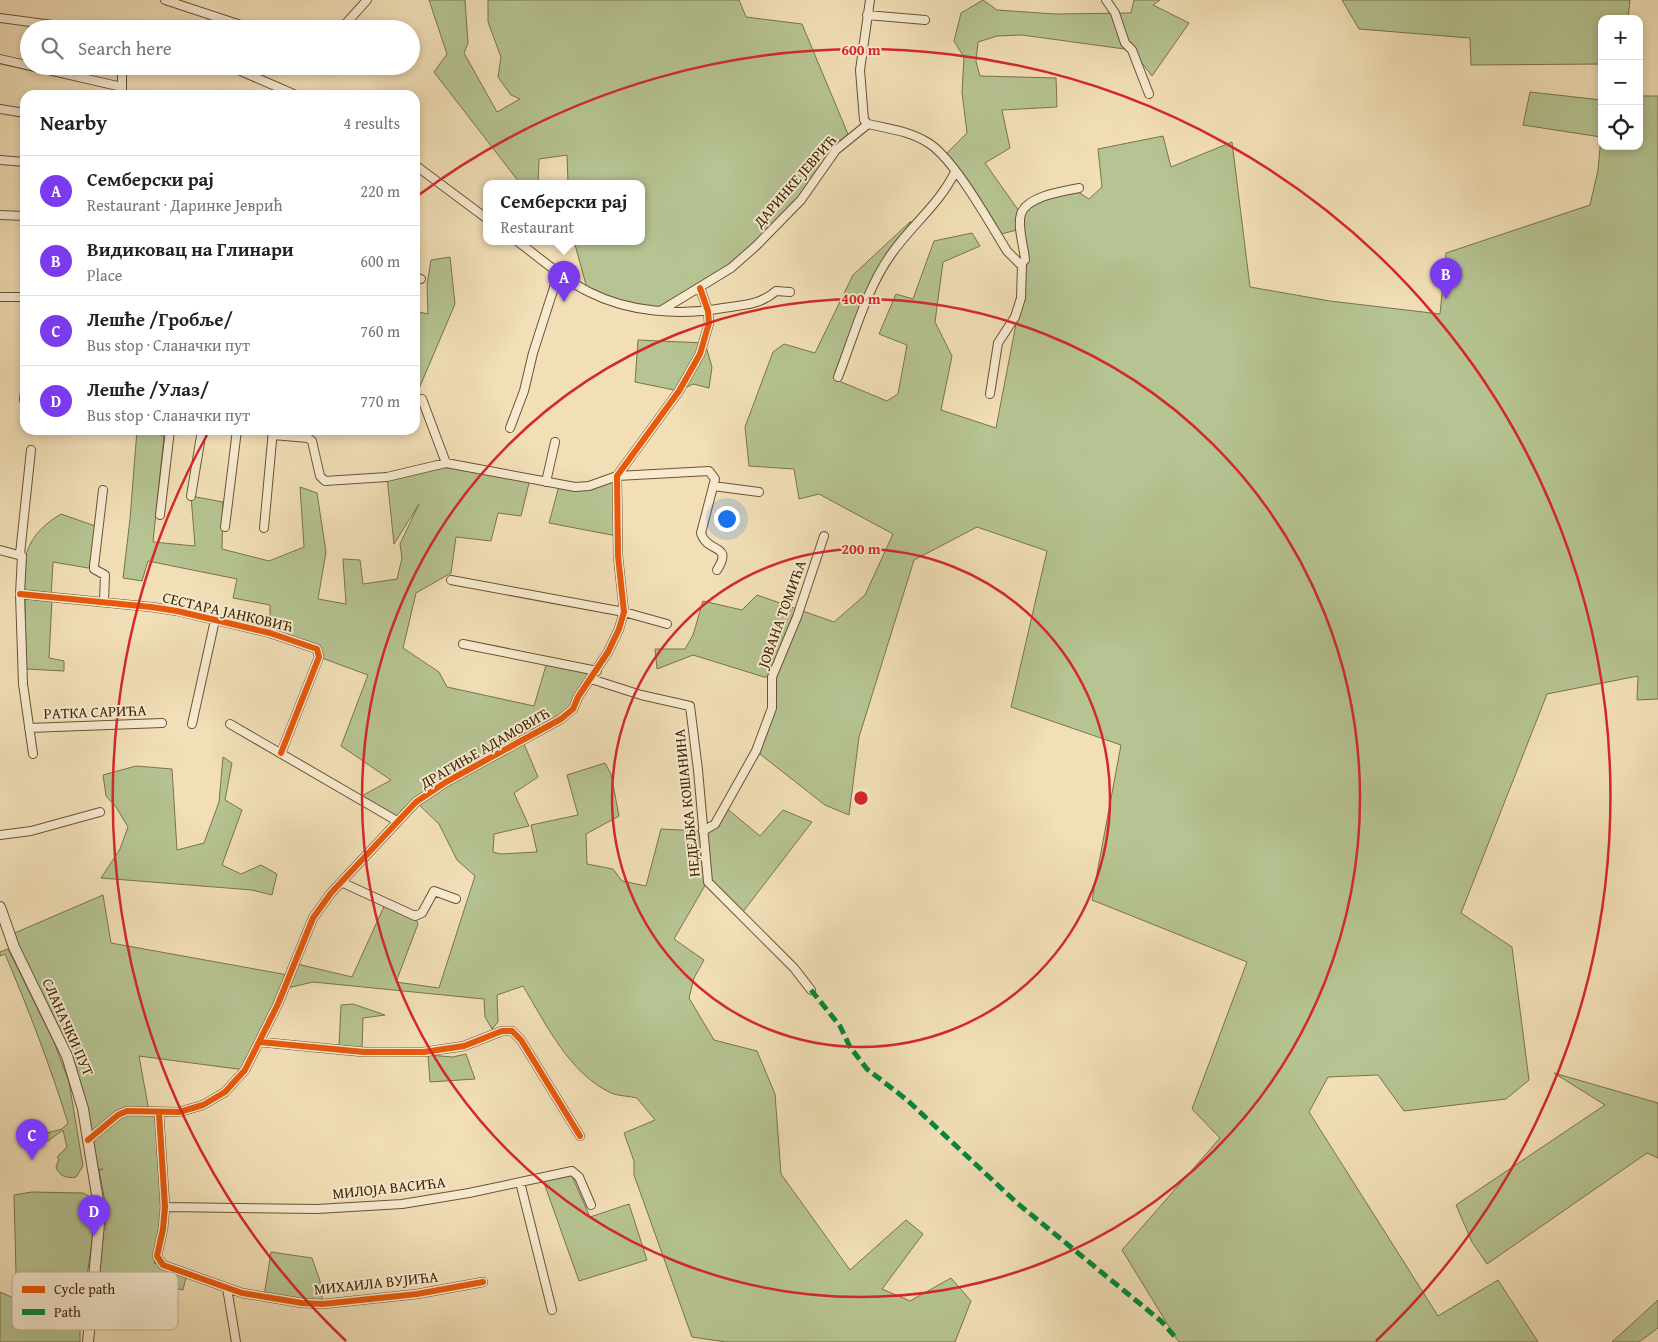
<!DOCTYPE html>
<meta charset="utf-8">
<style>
:root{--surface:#fff;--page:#f6f6f6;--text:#222;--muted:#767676;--line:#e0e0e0;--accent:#7c3aed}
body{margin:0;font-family:"Gentium Book Plus",serif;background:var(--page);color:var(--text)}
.controls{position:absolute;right:15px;top:15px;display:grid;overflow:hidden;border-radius:10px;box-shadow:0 2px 8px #0003}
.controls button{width:45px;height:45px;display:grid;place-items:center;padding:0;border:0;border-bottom:1px solid var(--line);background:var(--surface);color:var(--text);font:25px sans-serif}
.you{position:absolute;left:726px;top:518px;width:18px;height:18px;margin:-12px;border:4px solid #fff;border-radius:50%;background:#1a73e8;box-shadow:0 0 0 8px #1a73e833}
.badge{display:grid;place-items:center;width:32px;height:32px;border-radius:50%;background:var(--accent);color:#fff;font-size:16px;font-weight:700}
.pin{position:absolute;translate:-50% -41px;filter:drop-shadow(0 1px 2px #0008)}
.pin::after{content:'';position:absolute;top:26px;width:18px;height:15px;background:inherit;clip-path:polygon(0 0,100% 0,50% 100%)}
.popup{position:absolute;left:483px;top:180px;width:162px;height:65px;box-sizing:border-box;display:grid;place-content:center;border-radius:10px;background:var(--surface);filter:drop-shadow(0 1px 4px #0005);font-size:16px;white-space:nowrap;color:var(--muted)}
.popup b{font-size:19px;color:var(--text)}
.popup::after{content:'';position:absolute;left:50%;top:100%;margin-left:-10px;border:10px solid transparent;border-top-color:var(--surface)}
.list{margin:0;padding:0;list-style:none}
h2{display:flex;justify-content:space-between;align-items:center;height:65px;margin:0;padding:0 20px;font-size:21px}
h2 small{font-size:16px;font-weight:400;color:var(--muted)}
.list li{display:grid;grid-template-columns:32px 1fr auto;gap:15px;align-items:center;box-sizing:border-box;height:70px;padding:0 20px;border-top:1px solid var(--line)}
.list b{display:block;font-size:19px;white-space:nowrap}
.list p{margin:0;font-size:16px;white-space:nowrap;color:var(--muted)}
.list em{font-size:16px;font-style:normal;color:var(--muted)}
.icon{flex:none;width:28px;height:28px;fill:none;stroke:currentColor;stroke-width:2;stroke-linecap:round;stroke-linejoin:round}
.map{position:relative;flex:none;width:1658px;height:1342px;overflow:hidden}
.search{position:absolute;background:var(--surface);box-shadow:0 2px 8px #0003;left:20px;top:20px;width:400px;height:55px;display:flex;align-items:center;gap:12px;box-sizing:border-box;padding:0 18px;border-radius:28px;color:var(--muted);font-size:19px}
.panel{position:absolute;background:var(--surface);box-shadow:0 2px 8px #0003;left:20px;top:90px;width:400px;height:345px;border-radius:15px}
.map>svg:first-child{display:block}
.green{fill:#b6c392;stroke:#7a744a}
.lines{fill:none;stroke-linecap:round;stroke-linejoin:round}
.minor-casing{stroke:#6b5330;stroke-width:10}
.tertiary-casing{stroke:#6b5330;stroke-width:12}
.minor{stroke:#f7ead0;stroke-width:8}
.tertiary{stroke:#f7ead0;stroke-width:10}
.quiet{stroke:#00873e;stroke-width:5;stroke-dasharray:10 5;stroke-linecap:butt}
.cycleway-casing{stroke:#f7ead0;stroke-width:9}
.cycleway{stroke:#e8590c;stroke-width:6}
.ring{fill:none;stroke:#d62828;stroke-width:2.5}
.labels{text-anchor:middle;stroke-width:4;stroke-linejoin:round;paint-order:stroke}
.street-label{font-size:15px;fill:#3e2403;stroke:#f7ead0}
.key{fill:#f7ead0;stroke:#c0af92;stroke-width:1}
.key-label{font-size:14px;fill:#3e2403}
.centre{fill:#d62828;stroke:#f7ead0;stroke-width:2.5}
.ring-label{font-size:15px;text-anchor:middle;font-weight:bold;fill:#d62828;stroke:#f7ead0;stroke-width:4;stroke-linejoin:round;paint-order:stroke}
</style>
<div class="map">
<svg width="1658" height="1342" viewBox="0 0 1658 1342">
<rect width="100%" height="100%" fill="#f2dfb7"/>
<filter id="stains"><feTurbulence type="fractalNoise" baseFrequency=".004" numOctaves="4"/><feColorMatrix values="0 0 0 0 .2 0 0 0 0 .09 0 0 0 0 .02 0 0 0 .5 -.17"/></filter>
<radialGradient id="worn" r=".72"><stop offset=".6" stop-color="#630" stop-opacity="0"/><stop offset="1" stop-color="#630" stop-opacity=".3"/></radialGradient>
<!-- green -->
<path class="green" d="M429,0h36l3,43 -4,10 33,59 23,-13 -9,-4 -13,-18 3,-20 -13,-35v-22h251l7,17 56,7 48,115 -10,7 -34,48 -75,74 -69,42 -24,-1 -50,-17 -14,-51h68v-58h-74l-1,-28 -28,4 -1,24 -19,-1 -85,-110 13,-18z
M983,0l14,10 58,4 76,-1 3,-13h26l-7,5 36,18 -37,53 -20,-26 -110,-15 -25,1 -19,6 -2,20 4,14 76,2 1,29 -55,3 8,38 -25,15 36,51 12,-13 45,-9 11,7 13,-12 -4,-38 65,-13 8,31 61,-25 18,145 80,14 110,13 6,-61 144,-48 8,-35 3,-33 -78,-12 7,-33 72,8v46h37v-50h19v603l-21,1 1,-24 -91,18 -86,219 51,34 17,133 -23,19 -102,12 -26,-36 -50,2 -19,35 129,204 60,-36 40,62h-359l-3,-4 -54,-88 98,-112 -28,-29 55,-147 -155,-62 29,-155 -110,-38 36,-156 -70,-24 -63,33 -55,177 -10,78 -24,-10 -69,-54 16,-43v-31h-8l-71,-22 -36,14 -2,-20h30l8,-14 10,-34 39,9 15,-15 77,27 31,-27 28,-61 -74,-40 -20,5 -5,-30 -45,-3 -4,-39 28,-75 11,-8 31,9 38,-78 58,-54 -35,65 -42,93 53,22 11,-7 9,-49 -28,-11 17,-40 17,5 21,-58 38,-8 8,13 -37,16 -8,60 17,34 -11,54 55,18 25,-130v-69l-24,6 -53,-79 23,-23 -5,-41 2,-35 -10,-16 7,-28z
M1342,0h288l-2,19h-26v45l-131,1 -1,-27 -111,-9z
M450,257l5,47 -40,94v-87l13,3 -1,-29 4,-25z
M638,340l67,3 7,24 -3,21 -16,-4 -14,7 -44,-9z
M137,430h11l16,6 -11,106 42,4 -4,-50 32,6 -1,47 47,12 35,-14 -4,-60 17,6 9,59 -8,47 28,5 -3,-45 17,1 3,24 34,-5 5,-21 -2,-14 19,-40 -25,40 -7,-67 48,-12 95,14 -9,37 -23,-3 -7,28 -35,-4 -5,36 -35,20 -13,55 36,24 8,15 87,19 13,-44 50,9 -24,38 -51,30 16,38 -24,16 15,33 -35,8 -1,18 8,2 36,-2 -6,-27 47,-10 -11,-40 38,-12 6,11 8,42 -33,18 1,30 26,5 9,12 24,5 15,-57 42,2 8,-3 14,-21 35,29 23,-26 29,12 -73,95 -32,-35 -33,57 30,21 -10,18 -5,20 25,42 43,11 18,43 6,80 69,96 56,-50 17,14 -41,55 28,12 41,-23 20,23 -16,41h-229l-34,-5 -58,-162v-14l-10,-28 31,-13 -18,-22c-8,-2 -19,-2 -26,-5 -42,-20 -65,-69 -88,-107l-26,9 1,27 -6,7 -7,-12 -1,-18 -171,-17 -30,7 -38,81 -106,-14 10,55 10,2 6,77 -11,73 33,10 -4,17 -88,-19 5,-42h6v-22l-7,-37 4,-1 -9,1 -14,-77 -70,-158 93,-40 8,48 177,32 5,-12 59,14 34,-75 29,14 3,8 -22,58 43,6 36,-112 -18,-16 -18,-36 -23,-22 -19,19 -39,-23 33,-18 -50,-34 27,-71 -49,-18 1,-3 -50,-21v-28l-37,-7 4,-19 -89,-18 -6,20 -19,-3 7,-59z
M617,476v60l-68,-13 10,-37 16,1z
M61,514l37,13 -4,39 -6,2 -35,-6 -2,35 -31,-3c3,-38 6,-59 41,-80z
M25,598l27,2 -3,58 15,3v10l-38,-2z
M223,757l9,6 -7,37 17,10 -20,55 19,9 20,-9 16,9 -5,21 -20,-5 -151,-12 19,-29 8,-22 -12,-20 -10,-11 -3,-21 33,-9 36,3 5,81 27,-7 15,-41z
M8,949l46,93 15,40 14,84 -7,11c-9,2 -17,-1 -20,-10l3,-8 -2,-2 10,-10 -4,-17 -15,11 -4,-3 -1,-4 19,-5 6,-6c-18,-57 -39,-113 -63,-169l-5,2v-4z
M353,1004l32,11 -22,3 -1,31 -23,-2 2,-42z
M466,1054l9,25 -45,3 -2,-27 25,2z
M1554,1073l104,30v55l-11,-5 -160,111 -15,-22 -16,-37 149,-100z
M571,1174l19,43 39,-13 18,56 -68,21 -36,-101z
M32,1192l51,1c4,2 7,3 8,7 7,24 -3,64 -6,88l-28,16 -6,1 -29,-23 -6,-9 -2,-78z
M271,1252l41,6 8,23 3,23 -59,-7z
M0,1292l80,35v15h-80z
M1658,1300v28l-19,14h-27z"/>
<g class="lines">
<!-- minor casing -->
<g class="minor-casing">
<path id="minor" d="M165,0l88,29
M1106,0l9,13 10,30 7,7 17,44
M867,15l58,5
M0,18l82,11
M341,29l26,-29
M0,59l122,28
M122,66v29
M229,66l67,29
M0,109l25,4
M868,124c21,5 43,7 62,20 26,18 59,78 77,107l13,13 5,-4c-1,-14 -8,-33 -4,-46 6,-18 43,-23 58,-26
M868,124l-4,-4 -4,-50 10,-70
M0,160l25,2
M415,165l71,53
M0,215l25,1
M517,241c23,17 46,38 72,51 39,20 90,24 134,16 20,-3 37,-3 53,-17l14,1
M415,277l6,2
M0,297h25
M662,310l69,-42 25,-22 45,-46 35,-50 32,-26
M838,377c16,-41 28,-88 54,-124 20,-28 48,-50 63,-81
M990,394l8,-51 17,-26 6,-19 1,-34
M422,399l24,64
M24,400l1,-9
M510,428l14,-37 9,-38 26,-81
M273,435l35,3 4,3 8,35 5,5 62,-4 59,-14 129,24 14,-1 28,-10 92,-5 6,8 -14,54c6,21 33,10 16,37
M546,482l9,-40
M713,486l46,6
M103,490l-9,76v3l11,6 -1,26
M191,496l11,-66
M160,515l10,-85
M225,527l12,-97
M264,528l9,-98
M0,550l22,6 -2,38 3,90 10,70
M20,554l11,-104
M451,580l173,32 43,12
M20,594l131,13 26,4 93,22 47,16 2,8 -38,96
M463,644l134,27
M591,679l50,16 49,11 8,64 10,112 86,86 17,22
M192,724l23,-104
M230,724l167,97
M29,728l133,-5
M703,831l12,-7 41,-73 16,-43v-31l25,-60 27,-81
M0,835l31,-4 69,-19
M341,882l74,34 7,-3 12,-22 22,8
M260,1042l104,10h60l40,-6 38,-15h10l9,9 59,96
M159,1113l6,94 -2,22 -6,27 6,9 79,28 60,10 21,1 94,-10 66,-12
M88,1140l30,-25 9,-4 52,1 24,-7 22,-13 20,-22 33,-66 35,-86 18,-25 85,-91 30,-20 115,-63 12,-10 5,-12 30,-45 11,-23 5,-17 -6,-56 -1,-80 62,-85 21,-37 9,-31 -1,-12 -8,-23
M520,1182l32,128
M165,1207l152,2 85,-5 67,-11 103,-22 7,6 12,28
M227,1288l9,54"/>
</g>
<!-- tertiary casing -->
<g class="tertiary-casing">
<path id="tertiary" d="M0,907l14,40 53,109 16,53 17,104 -12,129"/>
</g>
<!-- minor -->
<use href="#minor" class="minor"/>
<!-- tertiary -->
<use href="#tertiary" class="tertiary"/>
<!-- quiet -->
<path class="quiet" d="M811,990l29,36 10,21 17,22 40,31 110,103 144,118 15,17"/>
<!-- cycleway casing -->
<g class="cycleway-casing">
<path id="cycleway" d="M20,594l131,13 26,4 93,22 47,16 2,8 -38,96
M260,1042l104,10h60l40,-6 38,-15h10l9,9 59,96
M159,1113l6,94 -2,22 -6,27 6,9 79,28 60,10 21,1 94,-10 66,-12
M88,1140l30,-25 9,-4 52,1 24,-7 22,-13 20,-22 33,-66 35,-86 18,-25 85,-91 30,-20 115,-63 12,-10 5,-12 30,-45 11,-23 5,-17 -6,-56 -1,-80 62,-85 21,-37 9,-31 -1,-12 -8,-23"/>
</g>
<!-- cycleway -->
<use href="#cycleway" class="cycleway"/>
</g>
<!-- distance rings -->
<g class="ring">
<circle cx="861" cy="798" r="249"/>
<circle cx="861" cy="798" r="499"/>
<path d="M346 1341A748 748 0 0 1 207 435M416 197A748 748 0 0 1 1376 1341"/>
</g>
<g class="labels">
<!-- street labels -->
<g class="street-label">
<text transform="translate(795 181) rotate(-49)" y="5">ДАРИНКЕ ЈЕВРИЋ</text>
<text transform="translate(228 612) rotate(13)" y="5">СЕСТАРА ЈАНКОВИЋ</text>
<text transform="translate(782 614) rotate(-70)" y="5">ЈОВАНА ТОМИЋА</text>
<text transform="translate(95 712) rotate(-2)" y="5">РАТКА САРИЋА</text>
<text transform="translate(485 748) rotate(-30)" y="5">ДРАГИЊЕ АДАМОВИЋ</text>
<text transform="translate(687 803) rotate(-96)" y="5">НЕДЕЉКА КОШАНИНА</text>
<text transform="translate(68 1027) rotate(66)" y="5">СЛАНАЧКИ ПУТ</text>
<text transform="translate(389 1188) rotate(-6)" y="5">МИЛОЈА ВАСИЋА</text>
<text transform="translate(376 1283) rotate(-6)" y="5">МИХАИЛА ВУЈИЋА</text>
</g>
</g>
<!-- legend -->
<rect x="12" y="1272" width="166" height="58" rx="8" class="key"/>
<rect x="22" y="1286" width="23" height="7" fill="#e8590c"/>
<rect x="22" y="1309" width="23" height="6" fill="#00873e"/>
<g class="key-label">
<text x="54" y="1294">Cycle path</text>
<text x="54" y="1317">Path</text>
</g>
<circle cx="861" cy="798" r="8" class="centre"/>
<g class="ring-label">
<text x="861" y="55">600 m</text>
<text x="861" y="304">400 m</text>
<text x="861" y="554">200 m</text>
</g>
<rect width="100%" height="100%" filter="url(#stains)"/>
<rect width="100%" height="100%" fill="url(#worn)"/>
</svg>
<div class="controls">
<button>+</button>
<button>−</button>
<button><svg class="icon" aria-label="locate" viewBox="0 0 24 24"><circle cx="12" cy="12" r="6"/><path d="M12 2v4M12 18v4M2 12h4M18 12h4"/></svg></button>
</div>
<div class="you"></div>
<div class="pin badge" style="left:564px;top:302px">A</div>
<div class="popup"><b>Семберски рај</b>Restaurant</div>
<div class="pin badge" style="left:1446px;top:299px">B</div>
<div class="pin badge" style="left:32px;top:1160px">C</div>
<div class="pin badge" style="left:94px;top:1236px">D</div>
<div class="search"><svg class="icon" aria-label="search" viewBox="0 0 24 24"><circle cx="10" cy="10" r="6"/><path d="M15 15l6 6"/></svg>Search here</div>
<section class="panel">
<h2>Nearby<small>4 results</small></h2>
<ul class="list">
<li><span class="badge">A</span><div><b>Семберски рај</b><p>Restaurant · Даринке Јеврић</p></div><em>220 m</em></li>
<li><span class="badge">B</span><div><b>Видиковац на Глинари</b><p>Place</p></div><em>600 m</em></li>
<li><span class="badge">C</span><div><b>Лешће /Гробље/</b><p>Bus stop · Сланачки пут</p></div><em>760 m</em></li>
<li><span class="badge">D</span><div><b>Лешће /Улаз/</b><p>Bus stop · Сланачки пут</p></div><em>770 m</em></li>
</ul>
</section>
</div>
